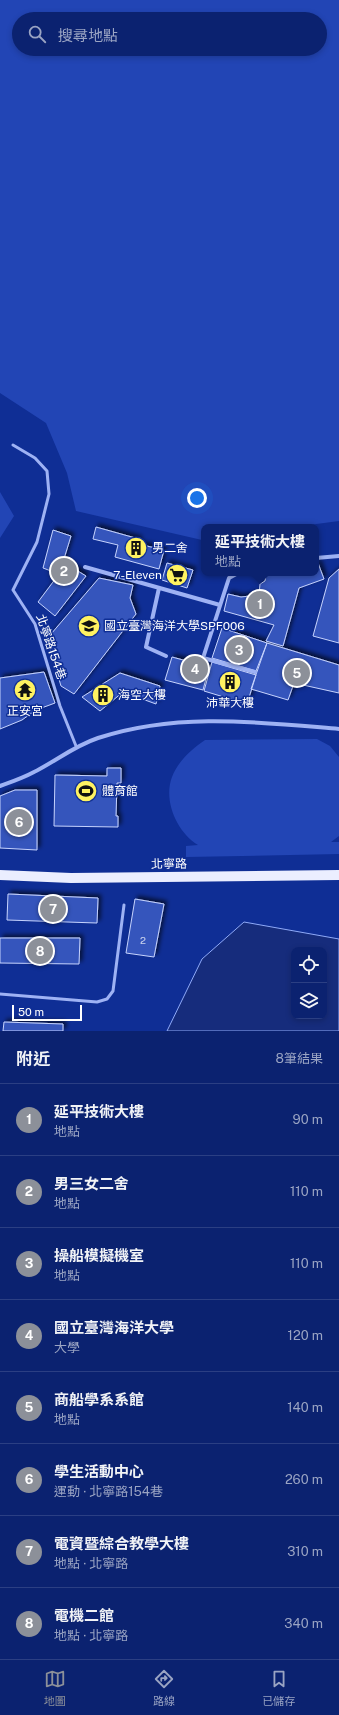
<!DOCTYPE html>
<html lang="zh-TW">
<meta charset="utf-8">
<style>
:root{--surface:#0b2270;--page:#142a75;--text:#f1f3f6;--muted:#9aa4c3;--line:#2b3f83;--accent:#8c9099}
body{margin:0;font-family:"Public Sans","Noto Sans TC",sans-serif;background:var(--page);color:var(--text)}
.controls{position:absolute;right:12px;bottom:12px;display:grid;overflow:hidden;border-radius:8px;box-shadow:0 2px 6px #0003}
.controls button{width:36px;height:36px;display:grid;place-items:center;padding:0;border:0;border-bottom:1px solid var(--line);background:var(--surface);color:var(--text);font:20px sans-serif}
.scale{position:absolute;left:12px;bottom:10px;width:70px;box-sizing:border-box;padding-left:4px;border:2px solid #fff;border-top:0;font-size:11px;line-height:14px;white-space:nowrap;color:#fff;-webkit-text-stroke:3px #0f2e95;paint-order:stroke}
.you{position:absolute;left:197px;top:498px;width:14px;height:14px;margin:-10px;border:3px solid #fff;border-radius:50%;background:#1a73e8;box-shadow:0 0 0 6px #1a73e833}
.badge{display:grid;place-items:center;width:26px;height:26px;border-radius:50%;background:var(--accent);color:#fff;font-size:13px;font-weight:700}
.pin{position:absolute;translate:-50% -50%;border:2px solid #fff;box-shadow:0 1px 4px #0006}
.popup{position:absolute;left:201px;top:524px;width:118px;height:52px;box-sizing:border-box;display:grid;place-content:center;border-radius:8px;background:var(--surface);filter:drop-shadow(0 1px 3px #0005);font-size:13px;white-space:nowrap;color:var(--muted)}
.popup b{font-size:15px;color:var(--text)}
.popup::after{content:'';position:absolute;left:50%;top:100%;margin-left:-8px;border:8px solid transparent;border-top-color:var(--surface)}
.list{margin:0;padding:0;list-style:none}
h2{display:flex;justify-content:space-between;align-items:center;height:52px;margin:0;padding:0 16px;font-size:17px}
h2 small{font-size:13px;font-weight:400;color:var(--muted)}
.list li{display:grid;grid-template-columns:26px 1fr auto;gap:12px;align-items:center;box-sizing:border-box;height:72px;padding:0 16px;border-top:1px solid var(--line)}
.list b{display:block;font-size:15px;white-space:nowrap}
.list p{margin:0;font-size:13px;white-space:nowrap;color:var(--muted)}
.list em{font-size:13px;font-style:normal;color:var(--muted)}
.icon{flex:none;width:22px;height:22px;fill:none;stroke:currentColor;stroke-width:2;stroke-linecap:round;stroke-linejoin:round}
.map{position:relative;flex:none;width:339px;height:1031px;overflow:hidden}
.search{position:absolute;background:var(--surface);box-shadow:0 2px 6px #0003;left:12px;right:12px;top:12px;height:44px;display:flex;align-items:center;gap:10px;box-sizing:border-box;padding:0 14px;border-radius:22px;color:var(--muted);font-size:15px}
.sheet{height:628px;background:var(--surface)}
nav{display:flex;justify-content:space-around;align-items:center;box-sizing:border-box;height:56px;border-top:1px solid var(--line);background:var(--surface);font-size:11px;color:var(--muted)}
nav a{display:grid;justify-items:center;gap:2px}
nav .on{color:var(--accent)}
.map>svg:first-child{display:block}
.green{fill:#2245b5;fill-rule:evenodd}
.water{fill:#162c7c;stroke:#8faaf8;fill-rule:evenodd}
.building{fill:#3454bc;stroke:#c6d3fe;filter:url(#shadow)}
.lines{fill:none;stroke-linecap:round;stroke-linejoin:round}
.service{stroke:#9eb2f4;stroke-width:3}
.minor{stroke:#9eb2f4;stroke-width:4}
.primary{stroke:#ebeeff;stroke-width:10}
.labels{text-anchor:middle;stroke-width:3;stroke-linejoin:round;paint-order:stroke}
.number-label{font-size:10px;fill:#ccd4ee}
.poi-label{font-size:12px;fill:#fff;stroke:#0f2e95;text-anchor:start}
.street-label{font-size:12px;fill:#fff;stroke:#0f2e95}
</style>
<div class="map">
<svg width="339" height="1031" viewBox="0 0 339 1031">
<defs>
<filter id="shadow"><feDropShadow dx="3" dy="-3" stdDeviation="2" flood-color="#0009"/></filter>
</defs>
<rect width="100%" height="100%" fill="#0f2e95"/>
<!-- green -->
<path class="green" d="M0,0h339v521l-45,6h-90v13h-2l-126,-29 -9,-38 -21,-50 -46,-30zM19,19h301v30h-301z
M0,492l14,24 -14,22z
M317,739l13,7 9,11v79l-8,6h8v12l-153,3v-11l12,-1c-21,-13 -35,-44 -26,-68 6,-16 20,-28 33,-37z"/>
<!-- water -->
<path class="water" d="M244,922l95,17v92h-172l35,-72zM294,950h30v66h-30z"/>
<!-- building -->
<path class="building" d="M96,527l43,12 -1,5 26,6 -5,19 -44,-12 3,-12 -25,-6z
M53,530l18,6 -8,26 23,14 -31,40 -17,-14 21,-28 -16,-6z
M167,563l26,7 -6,18 -25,-8z
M316,563h2l6,16 -25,9 -16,58 -17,-5 8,-16 -50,-14 4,-17 13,3 18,-2 1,-11 5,-3 1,-7 50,-1z
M339,569v74l-26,-7 16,-58z
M99,578l34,7 -3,13 6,16 -62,80 -13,-8 -13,-44 3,-8z
M222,628l45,15 -11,28 -44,-13z
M267,643l72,22v28l-45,-10 -6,17 -37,-11z
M172,657l37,10 -6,23 -38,-10z
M212,662l44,13 -9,29 -43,-13z
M44,672l11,31 -19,7 -14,10 -22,9v-51z
M120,673l40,13 -4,18 -33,-12 -23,19 -18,-14z
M107,768h14v15h-4l-1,33h2v11l-64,-1 1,-51 52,1z
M15,790h22v60l-37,-2v-52z
M8,894l90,4 -1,25 -90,-3z
M135,899l29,5 -10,53 -28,-4z
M0,938h80l-1,26 -79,-1z
M4,1022l59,2v7h-60z"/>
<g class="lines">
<!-- service -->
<path class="service" d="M13,445l22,13 12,13 2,23 -12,48 -24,48 22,34 25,82 16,40
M0,994l97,8 10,-3 6,-8 11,-86"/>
<!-- minor -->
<path class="minor" d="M316,558l23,-2
M85,567l135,38
M238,573l-9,5 -26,80 52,14
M159,588l-13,59 20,9
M0,786c11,-4 23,-8 34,-14 22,-11 40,-26 64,-34 79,-26 160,-16 241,-9"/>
<!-- primary -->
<path class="primary" d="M0,875l71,3 268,-3"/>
</g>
<!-- icons -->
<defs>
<g id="building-disc" transform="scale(1.15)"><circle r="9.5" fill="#fff261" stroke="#0f2e95"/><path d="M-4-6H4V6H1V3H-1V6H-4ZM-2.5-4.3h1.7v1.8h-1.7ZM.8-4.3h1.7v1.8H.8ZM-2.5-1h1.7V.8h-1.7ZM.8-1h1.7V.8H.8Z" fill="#111"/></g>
<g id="supermarket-disc" transform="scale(1.15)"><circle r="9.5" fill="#fff261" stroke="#0f2e95"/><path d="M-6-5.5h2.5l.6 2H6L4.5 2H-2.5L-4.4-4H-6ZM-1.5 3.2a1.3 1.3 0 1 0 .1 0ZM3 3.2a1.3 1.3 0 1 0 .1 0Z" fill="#111"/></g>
<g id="university-disc" transform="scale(1.15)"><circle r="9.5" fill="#fff261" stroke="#0f2e95"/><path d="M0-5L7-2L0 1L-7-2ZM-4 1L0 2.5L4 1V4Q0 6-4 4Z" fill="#111"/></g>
<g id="temple-disc" transform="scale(1.15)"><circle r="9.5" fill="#fff261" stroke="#0f2e95"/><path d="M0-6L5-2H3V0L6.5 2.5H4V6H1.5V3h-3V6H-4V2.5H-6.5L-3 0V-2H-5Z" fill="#111"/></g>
<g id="stadium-disc" transform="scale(1.15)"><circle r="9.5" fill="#fff261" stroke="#0f2e95"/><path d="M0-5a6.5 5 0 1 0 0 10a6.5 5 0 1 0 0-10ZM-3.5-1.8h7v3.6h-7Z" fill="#111"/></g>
</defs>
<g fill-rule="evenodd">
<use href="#building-disc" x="136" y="548"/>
<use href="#supermarket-disc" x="177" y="575"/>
<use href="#university-disc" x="89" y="626"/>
<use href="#building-disc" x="230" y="682"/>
<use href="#temple-disc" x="25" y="690"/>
<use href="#building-disc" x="103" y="695"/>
<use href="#stadium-disc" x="86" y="791"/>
</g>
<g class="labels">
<!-- number labels -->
<g class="number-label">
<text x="143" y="944">2</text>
</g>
<!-- poi labels -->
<g class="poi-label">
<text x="152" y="552">男二舍</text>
<text x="162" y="579" text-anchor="end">7-Eleven</text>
<text x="104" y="630">國立臺灣海洋大學SPF006</text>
<text x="118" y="699">海空大樓</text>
<text x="230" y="707" text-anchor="middle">沛華大樓</text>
<text x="25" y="715" text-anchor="middle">正安宮</text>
<text x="102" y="795">體育館</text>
</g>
<!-- street labels -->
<g class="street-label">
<text transform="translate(51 647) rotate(71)" y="4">北寧路154巷</text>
<text transform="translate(169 864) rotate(-1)" y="4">北寧路</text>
</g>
</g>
</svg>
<div class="controls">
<button><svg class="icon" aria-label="locate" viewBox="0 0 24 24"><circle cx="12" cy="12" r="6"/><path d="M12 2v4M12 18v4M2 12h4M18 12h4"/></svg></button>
<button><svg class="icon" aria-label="layers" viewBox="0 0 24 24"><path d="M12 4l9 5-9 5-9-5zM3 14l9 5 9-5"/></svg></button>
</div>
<div class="scale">50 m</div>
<div class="you"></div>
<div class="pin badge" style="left:260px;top:604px">1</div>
<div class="popup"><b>延平技術大樓</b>地點</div>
<div class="pin badge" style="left:64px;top:571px">2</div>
<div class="pin badge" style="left:239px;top:650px">3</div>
<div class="pin badge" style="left:195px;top:669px">4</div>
<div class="pin badge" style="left:297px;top:673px">5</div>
<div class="pin badge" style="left:19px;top:822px">6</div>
<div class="pin badge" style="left:53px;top:909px">7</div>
<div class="pin badge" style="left:40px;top:951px">8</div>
<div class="search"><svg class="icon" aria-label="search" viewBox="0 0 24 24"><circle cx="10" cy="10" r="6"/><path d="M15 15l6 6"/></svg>搜尋地點</div>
</div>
<section class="sheet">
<h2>附近<small>8筆結果</small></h2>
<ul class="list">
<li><span class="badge">1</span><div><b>延平技術大樓</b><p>地點</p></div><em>90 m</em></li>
<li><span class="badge">2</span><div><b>男三女二舍</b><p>地點</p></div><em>110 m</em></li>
<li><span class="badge">3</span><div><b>操船模擬機室</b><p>地點</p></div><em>110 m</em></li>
<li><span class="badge">4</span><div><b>國立臺灣海洋大學</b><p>大學</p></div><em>120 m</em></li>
<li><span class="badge">5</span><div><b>商船學系系館</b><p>地點</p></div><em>140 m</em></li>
<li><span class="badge">6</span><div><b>學生活動中心</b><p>運動 · 北寧路154巷</p></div><em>260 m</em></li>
<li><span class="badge">7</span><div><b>電資暨綜合教學大樓</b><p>地點 · 北寧路</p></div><em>310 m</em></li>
<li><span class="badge">8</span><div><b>電機二館</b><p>地點 · 北寧路</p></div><em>340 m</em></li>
</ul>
</section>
<nav>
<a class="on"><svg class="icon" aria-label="map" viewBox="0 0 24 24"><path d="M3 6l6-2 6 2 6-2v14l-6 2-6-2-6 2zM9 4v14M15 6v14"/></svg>地圖</a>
<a><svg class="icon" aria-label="directions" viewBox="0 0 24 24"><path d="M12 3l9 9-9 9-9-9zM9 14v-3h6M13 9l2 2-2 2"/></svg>路線</a>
<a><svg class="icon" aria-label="saved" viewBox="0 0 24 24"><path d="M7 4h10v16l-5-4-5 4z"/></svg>已儲存</a>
</nav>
